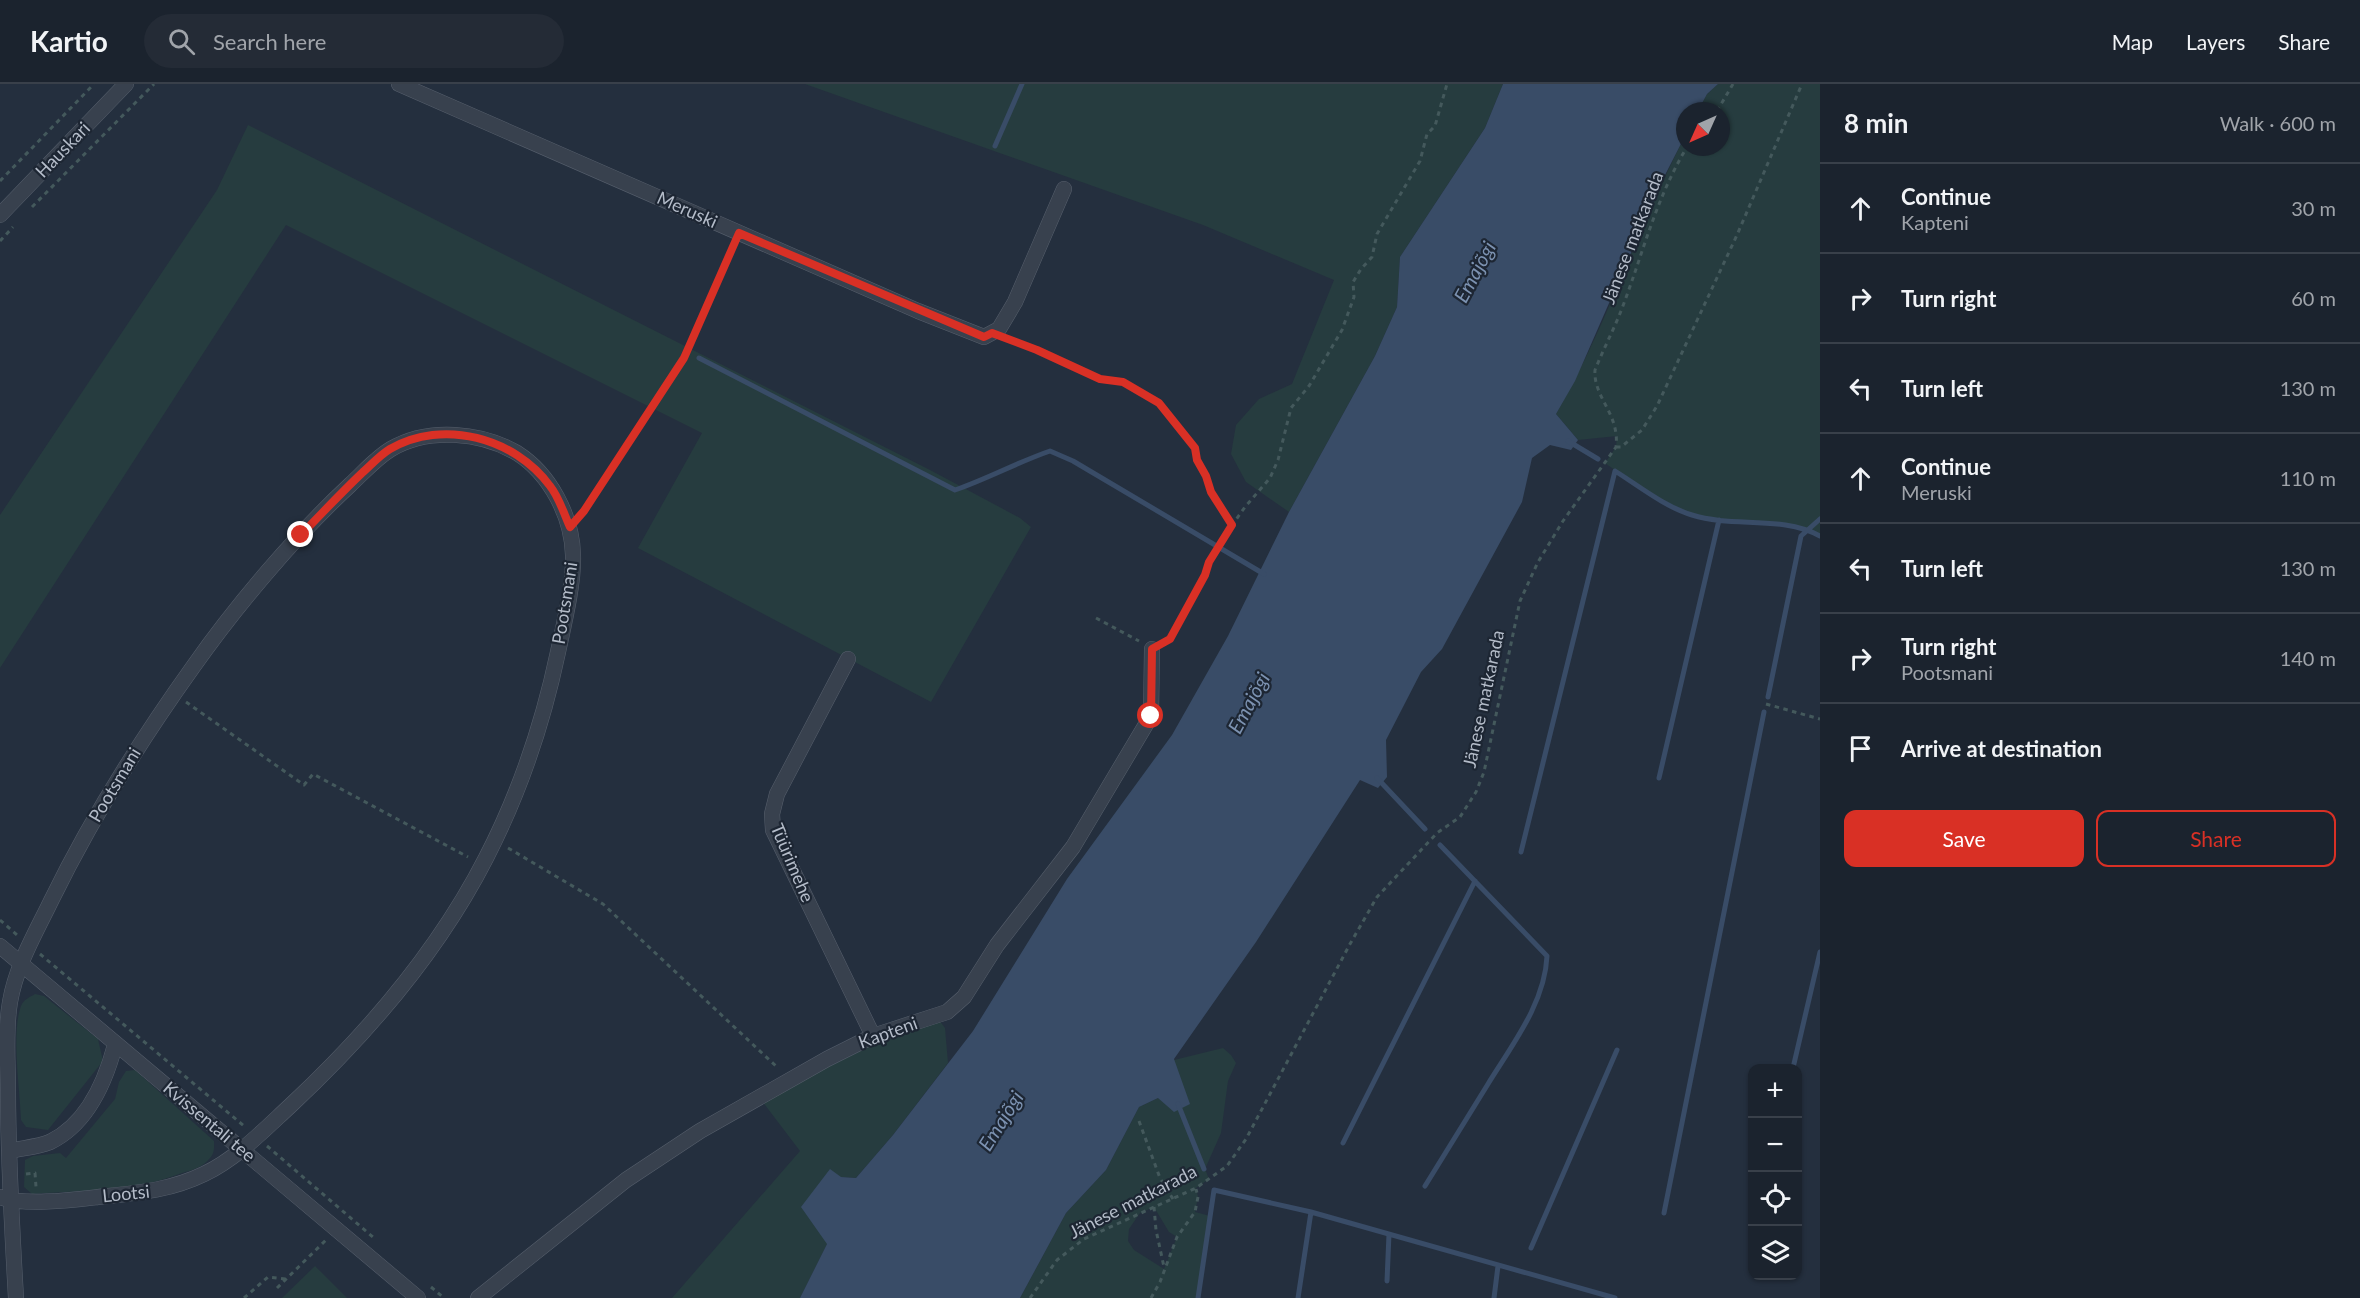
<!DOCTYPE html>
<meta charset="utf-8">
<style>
:root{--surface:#1b232e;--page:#242b36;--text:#f1f3f6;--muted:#a0a4aa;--line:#39404a;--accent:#d93025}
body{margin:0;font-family:Lato,sans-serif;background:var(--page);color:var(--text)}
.controls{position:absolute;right:18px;bottom:18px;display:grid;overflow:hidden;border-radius:12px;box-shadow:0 2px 4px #0004}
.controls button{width:54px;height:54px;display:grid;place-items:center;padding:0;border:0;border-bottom:2px solid var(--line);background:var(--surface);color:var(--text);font:30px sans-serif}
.compass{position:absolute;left:1676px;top:18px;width:54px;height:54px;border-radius:50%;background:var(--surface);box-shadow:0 2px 4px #0004;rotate:225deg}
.stop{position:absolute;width:18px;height:18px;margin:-14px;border:4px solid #d93025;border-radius:50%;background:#fff}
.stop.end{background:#d93025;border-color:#fff;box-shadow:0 2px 6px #0008}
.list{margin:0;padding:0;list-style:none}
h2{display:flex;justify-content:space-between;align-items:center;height:78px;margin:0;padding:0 24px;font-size:26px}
h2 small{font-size:20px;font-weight:400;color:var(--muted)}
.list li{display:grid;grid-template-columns:39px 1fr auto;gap:18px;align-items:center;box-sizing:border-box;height:90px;padding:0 24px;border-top:2px solid var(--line)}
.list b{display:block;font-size:22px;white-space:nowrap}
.list p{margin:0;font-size:20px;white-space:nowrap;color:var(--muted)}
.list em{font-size:20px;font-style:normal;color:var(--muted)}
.actions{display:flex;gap:12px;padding:18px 24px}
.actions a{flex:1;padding:14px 0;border:2px solid var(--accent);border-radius:12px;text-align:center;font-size:21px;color:var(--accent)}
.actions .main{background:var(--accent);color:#fff}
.icon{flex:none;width:33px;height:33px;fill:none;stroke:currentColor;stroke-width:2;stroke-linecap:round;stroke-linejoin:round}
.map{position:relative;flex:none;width:1820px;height:1214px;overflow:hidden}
header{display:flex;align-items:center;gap:36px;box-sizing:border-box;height:84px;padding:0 30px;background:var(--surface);border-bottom:2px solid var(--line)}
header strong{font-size:28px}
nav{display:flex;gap:33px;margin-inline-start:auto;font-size:21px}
.search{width:420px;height:54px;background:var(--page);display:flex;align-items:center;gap:15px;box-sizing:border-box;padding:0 21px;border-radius:33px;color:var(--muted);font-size:22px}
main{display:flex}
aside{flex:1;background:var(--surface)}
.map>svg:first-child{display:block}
.green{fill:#263c3f;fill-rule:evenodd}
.water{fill:#394c67}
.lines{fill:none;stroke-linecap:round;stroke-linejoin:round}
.stream{stroke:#394c67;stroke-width:5}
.street-casing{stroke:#565f6c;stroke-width:16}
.path{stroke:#44595c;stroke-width:3;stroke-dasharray:4.5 4.5;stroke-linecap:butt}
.street{stroke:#38414e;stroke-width:15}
.route{stroke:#d93025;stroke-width:8}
.labels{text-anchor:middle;stroke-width:4.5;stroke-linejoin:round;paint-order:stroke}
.street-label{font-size:18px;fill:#b4bcc9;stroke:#1d2633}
.water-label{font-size:20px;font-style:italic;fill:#7c92b1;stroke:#1d2633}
</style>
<header>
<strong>Kartio</strong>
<div class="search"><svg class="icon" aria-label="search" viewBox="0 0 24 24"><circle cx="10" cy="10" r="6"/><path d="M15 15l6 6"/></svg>Search here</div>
<nav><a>Map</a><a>Layers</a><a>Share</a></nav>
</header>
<main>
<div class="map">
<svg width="1820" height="1214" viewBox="0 0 1820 1214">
<rect width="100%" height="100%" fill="#242f3e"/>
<!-- green -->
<path class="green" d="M805,0h698l-18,44 -85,129 -3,50 -22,49 -86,156 -43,-30 -15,-28 5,-29 23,-26 33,-15 42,-104 -131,-55z
M1718,0h102v452c-36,-20 -88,-9 -127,-21 -26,-8 -65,-36 -88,-52l11,-16 1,-11 -39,4 -22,-26c51,-88 82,-187 129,-278v11h36v-36h-23l9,-17z
M248,41l682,345 90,48 11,9 -100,175 -293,-154 64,-115 -416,-208 -286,443v-153l217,-325z
M35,910l9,2 54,43 5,22 -55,69 -22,-3 -5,-7c-1,-30 -10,-87 0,-114 2,-6 9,-9 14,-12z
M939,936l6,8 3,35 -55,72 -37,43 -15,-1 -14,67 -27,54h-128l128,-147 -38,-50 112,-58z
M1223,964l8,7 5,8 -8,18 -7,52 -16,36 4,10 -13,9 2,9 -3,15 15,4 -12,82h-178l46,-85 40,-43 33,-63 19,-9 16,-38zM1154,1123l15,25 8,5 -13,32 -30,-19 -6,-9 1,-12 11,-16z
M135,986l79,71c0,6 1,11 -4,17 -7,9 -17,12 -28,15 -49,19 -98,17 -150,21l-8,-7 1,-27 8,-4 27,-3 6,5 49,-59 4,-17 7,-11z
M315,1182l32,32h-65z"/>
<!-- water -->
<path class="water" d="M1503,0h215l-11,10 -9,17h-13v25l-20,39 -90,206 -19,33 22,26 -7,10 -21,-5 -18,13 -10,44 -80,147 -21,23 -35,68 1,37 -9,11 -18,-8 -104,162 -82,117 16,45 -16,8 -16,-14 -19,9 -33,63 -40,43 -46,85h-220l27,-54 -26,-37 29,-38 11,8 15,1 37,-43 80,-104 94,-152 105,-144 56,-99 61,-124 86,-156 22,-49 3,-50 85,-129z"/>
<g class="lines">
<!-- stream -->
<path class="stream" d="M995,62l27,-62
M699,274l256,132c32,-11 63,-28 95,-39l23,10 191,113
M1568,357l30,18
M1768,613l33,-161 19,-17
M1377,694l48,51
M1659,694l60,-258
M1521,768l94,-381c24,15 50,36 77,44 41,13 90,0 128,21
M1793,984l27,-116
M1178,1020l26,65
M1343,1059l132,-262
M1425,1102c21,-34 42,-68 63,-102 24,-39 57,-81 59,-128l-107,-111
M1664,1129l100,-501
M1531,1164l86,-198
M1751,1169l1,-6
M1387,1197l2,-47
M1198,1214l16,-108 97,22 304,86
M1298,1214l13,-86
M1494,1214l4,-32"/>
<!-- street casing -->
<g class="street-casing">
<path id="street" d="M399,0l519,227 66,26 15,-8 16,-27 49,-113
M0,131l126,-131
M848,575l-71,135 -5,20 1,16 100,206
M0,862l418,352
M9,1067c13,-3 29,-4 41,-9 37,-18 55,-59 65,-97
M0,1113c24,9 72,3 98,0 38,-4 71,-6 106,-23 32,-15 60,-44 86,-68 75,-70 149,-156 196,-248 33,-64 57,-135 72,-206 6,-28 16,-69 15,-97 -1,-39 -23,-81 -56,-102 -36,-21 -89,-26 -126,-4 -15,9 -28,24 -41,36 -55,51 -114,121 -157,182 -53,74 -102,152 -142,234 -16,33 -35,65 -41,101 -5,29 -2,59 -2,88 0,69 4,139 8,208
M478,1214l148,-118 74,-49 127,-72 46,-23 74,-24 17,-15 33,-52 76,-98 78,-131 1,-67"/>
</g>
<!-- path -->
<path class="path" d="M1717,27l16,-27
M0,97l94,-97
M32,123l122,-123
M0,157l13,-14
M1008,256l29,10 63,29 23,3 36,21 36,45 2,12 9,16 5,16 20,32
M1616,363h5l21,-17 15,-24 80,-171 65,-151
M580,431l104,-157 49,-112
M1096,534l43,23
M1165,558l5,-3 35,-64 12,-29 28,-39 25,-29 8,-18 13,-52 18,-22 33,-56 12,-33 -1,-15 8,-13 11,-12 5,-23 43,-73 7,-27 8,-8 12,-42
M186,618l118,83 9,-11 155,83
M1766,620l54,15
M508,764l95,56 175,164
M0,836l17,15
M40,870l204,172
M1139,1037l21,57 13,21
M267,1062l107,92
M26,1090l9,-1 1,14
M1154,1123l2,23 8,37
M431,1203l13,11
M277,1204l50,-49
M244,1214l24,-21 18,2
M1030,1214l27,-38 27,-21 112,-51 31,-22 19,-27 104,-195 27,-47 60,-64 23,-16 16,-25 8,-20 36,-171 18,-39 25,-41 53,-74c4,-33 -23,-50 -21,-77 8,-20 18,-39 26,-59 22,-57 34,-111 66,-164
M1151,1214l9,-16 17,-45 18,-25 3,-15 -2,-8"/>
<!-- street -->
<use href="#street" class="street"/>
</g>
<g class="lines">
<!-- route -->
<path class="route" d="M301,451c20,-21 40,-42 61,-62 9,-8 18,-18 28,-24 53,-31 125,-11 160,37 9,11 14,28 20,41l14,-16 100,-153 55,-125 245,104 8,-4 45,17 63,29 23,3 36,21 36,45 2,12 9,16 5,16 21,33 -23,37 -4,13 -35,64 -18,10 -1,67"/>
</g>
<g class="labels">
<!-- street labels -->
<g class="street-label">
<text transform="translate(63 66) rotate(-46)" y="6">Hauskari</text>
<text transform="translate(687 126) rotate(24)" y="6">Meruski</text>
<text transform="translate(1633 154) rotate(-69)" y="6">Jänese matkarada</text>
<text transform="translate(565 519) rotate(-81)" y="6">Pootsmani</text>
<text transform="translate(1484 615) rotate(-78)" y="6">Jänese matkarada</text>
<text transform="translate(115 701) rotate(-59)" y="6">Pootsmani</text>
<text transform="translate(792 779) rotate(67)" y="6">Tüürimehe</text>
<text transform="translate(888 949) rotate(-20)" y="6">Kapteni</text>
<text transform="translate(209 1038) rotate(40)" y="6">Kvissentali tee</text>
<text transform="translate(126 1110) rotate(-6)" y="6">Lootsi</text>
<text transform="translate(1133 1118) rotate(-27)" y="6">Jänese matkarada</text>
</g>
<!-- water labels -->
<g class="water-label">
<text transform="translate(1475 188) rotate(-62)" y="7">Emajõgi</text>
<text transform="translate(1249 619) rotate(-62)" y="7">Emajõgi</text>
<text transform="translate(1001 1037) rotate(-58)" y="7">Emajõgi</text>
</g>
</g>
</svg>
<div class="controls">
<button>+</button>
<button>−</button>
<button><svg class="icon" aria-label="locate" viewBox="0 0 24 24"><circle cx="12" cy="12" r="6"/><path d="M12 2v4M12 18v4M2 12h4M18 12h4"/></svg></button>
<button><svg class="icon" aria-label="layers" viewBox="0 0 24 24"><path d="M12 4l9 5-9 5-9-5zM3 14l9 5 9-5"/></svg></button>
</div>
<svg class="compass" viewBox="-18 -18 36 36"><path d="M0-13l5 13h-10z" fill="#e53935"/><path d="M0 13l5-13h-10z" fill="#a0a4aa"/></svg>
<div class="stop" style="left:1151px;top:632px"></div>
<div class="stop end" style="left:301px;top:451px"></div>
</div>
<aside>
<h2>8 min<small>Walk · 600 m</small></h2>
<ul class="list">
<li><svg class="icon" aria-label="ahead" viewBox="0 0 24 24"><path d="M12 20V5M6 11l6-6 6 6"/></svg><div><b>Continue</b><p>Kapteni</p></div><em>30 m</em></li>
<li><svg class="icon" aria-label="right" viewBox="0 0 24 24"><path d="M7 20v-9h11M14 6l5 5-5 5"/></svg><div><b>Turn right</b></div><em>60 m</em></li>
<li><svg class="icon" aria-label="left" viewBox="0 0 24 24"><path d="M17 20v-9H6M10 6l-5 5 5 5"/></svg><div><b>Turn left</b></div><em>130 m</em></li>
<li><svg class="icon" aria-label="ahead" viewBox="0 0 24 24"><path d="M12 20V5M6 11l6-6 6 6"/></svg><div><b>Continue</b><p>Meruski</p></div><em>110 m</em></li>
<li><svg class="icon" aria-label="left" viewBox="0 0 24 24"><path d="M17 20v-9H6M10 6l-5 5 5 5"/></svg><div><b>Turn left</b></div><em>130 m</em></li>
<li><svg class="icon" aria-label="right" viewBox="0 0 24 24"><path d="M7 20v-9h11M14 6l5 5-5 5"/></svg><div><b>Turn right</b><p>Pootsmani</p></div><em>140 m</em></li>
<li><svg class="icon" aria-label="arrive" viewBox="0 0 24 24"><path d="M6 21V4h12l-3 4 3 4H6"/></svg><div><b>Arrive at destination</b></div></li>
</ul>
<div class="actions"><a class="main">Save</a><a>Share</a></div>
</aside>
</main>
